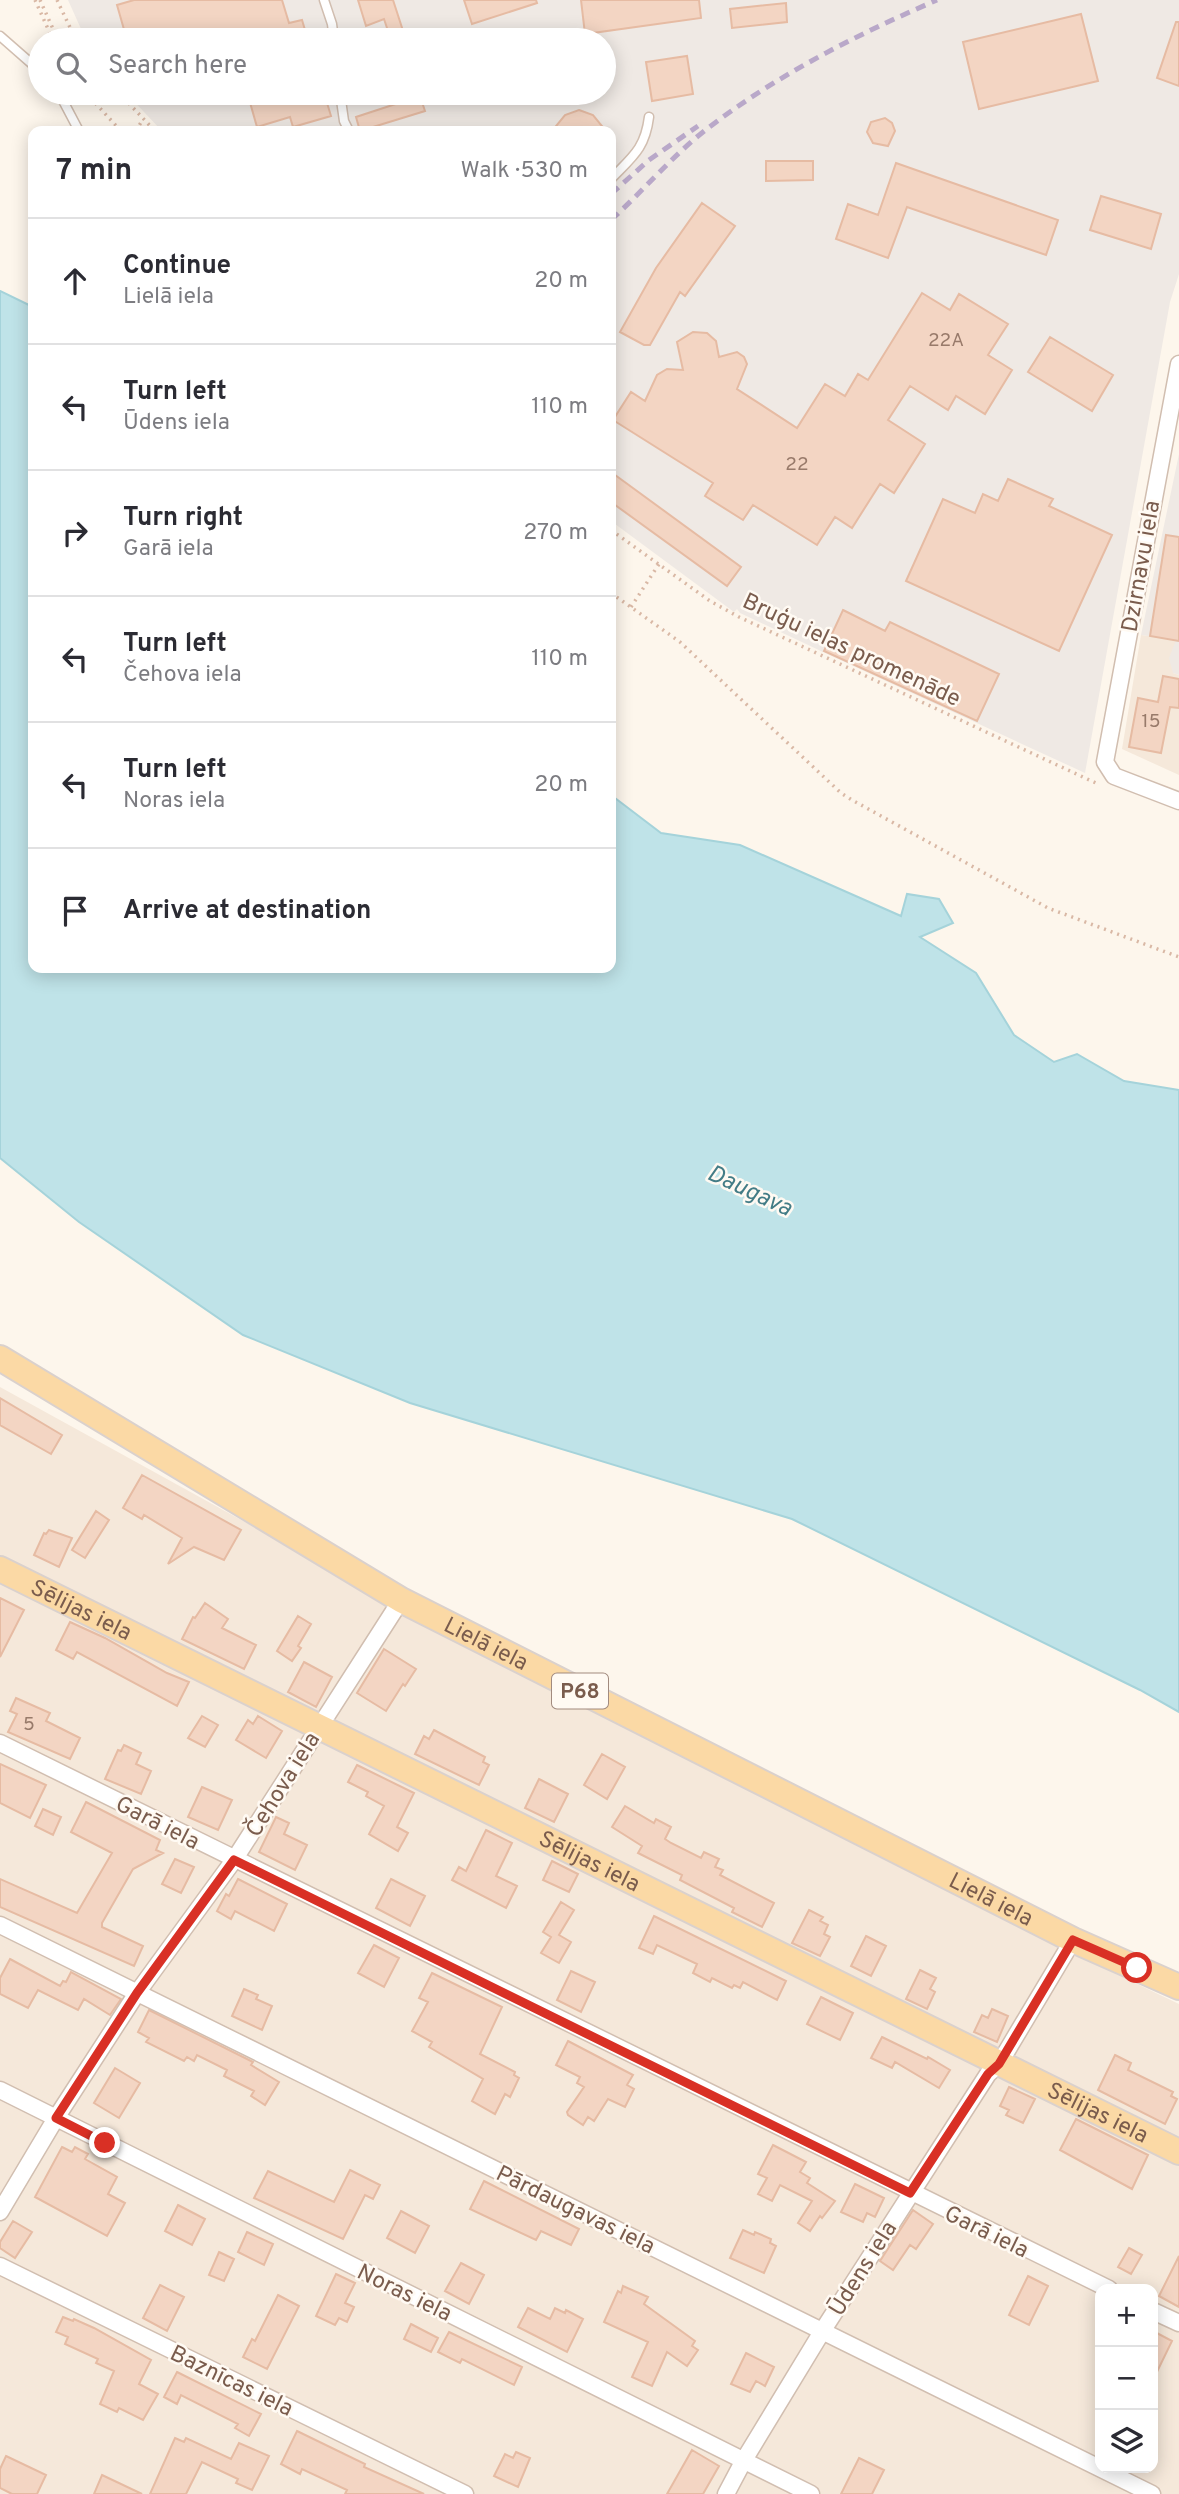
<!DOCTYPE html>
<meta charset="utf-8">
<style>
:root{--surface:#fff;--page:#f2f2f3;--text:#2b2b33;--muted:#7c7c81;--line:#e1e1e2}
body{margin:0;font-family:Overpass,sans-serif;background:var(--page);color:var(--text)}
.controls{position:absolute;right:21px;bottom:21px;display:grid;overflow:hidden;border-radius:14px;box-shadow:0 4px 18px #0003}
.controls button{width:63px;height:63px;display:grid;place-items:center;padding:0;border:0;border-bottom:2px solid var(--line);background:var(--surface);color:var(--text);font:35px sans-serif}
.stop{position:absolute;width:21px;height:21px;margin:-16px;border:5px solid #d93025;border-radius:50%;background:#fff}
.stop.end{background:#d93025;border-color:#fff;box-shadow:0 2px 7px #0008}
.list{margin:0;padding:0;list-style:none}
h2{display:flex;justify-content:space-between;align-items:center;height:91px;margin:0;padding:0 28px;font-size:30px}
h2 small{font-size:23px;font-weight:400;color:var(--muted)}
.list li{display:grid;grid-template-columns:46px 1fr auto;gap:21px;align-items:center;box-sizing:border-box;height:126px;padding:0 28px;border-top:2px solid var(--line)}
.list b{display:block;font-size:26px;white-space:nowrap}
.list p{margin:0;font-size:23px;white-space:nowrap;color:var(--muted)}
.list em{font-size:23px;font-style:normal;color:var(--muted)}
.icon{flex:none;width:38px;height:38px;fill:none;stroke:currentColor;stroke-width:2;stroke-linecap:round;stroke-linejoin:round}
.map{position:relative;flex:none;width:1179px;height:2494px;overflow:hidden}
.search{position:absolute;background:var(--surface);box-shadow:0 4px 18px #0003;left:28px;top:28px;width:588px;height:77px;display:flex;align-items:center;gap:18px;box-sizing:border-box;padding:0 24px;border-radius:38px;color:var(--muted);font-size:26px}
.panel{position:absolute;background:var(--surface);box-shadow:0 4px 18px #0003;left:28px;top:126px;width:588px;height:847px;border-radius:14px}
.map>svg:first-child{display:block}
.residential{fill:#f5e8da;fill-rule:evenodd}
.industrial{fill:#efe9e4}
.water{fill:#bfe3e8;stroke:#a5d3da;stroke-width:2}
.building{fill:#f3d5c3;stroke:#e6bba3;stroke-width:2}
.lines{fill:none;stroke-linecap:round;stroke-linejoin:round}
.lane-casing{stroke:#d1beb0;stroke-width:11}
.street-casing{stroke:#d1beb0;stroke-width:19}
.primary-casing{stroke:#dad1cd;stroke-width:28}
.path{stroke:#d9b8a5;stroke-width:3.5;stroke-dasharray:2 5;stroke-linecap:butt}
.lane{stroke:#fff;stroke-width:8}
.street{stroke:#fff;stroke-width:16}
.primary{stroke:#fbd9a5;stroke-width:24}
.rail{stroke:#b9a8c9;stroke-width:5;stroke-dasharray:10 7;stroke-linecap:butt}
.route{stroke:#d93025;stroke-width:9}
.labels{text-anchor:middle;stroke-width:5;stroke-linejoin:round;paint-order:stroke}
.number-label{font-size:19px;fill:#987a6a}
.shield{fill:#fffaf3;stroke:#a28b7f;stroke-width:2}
.shield-label{font-size:21px;font-weight:bold;fill:#7a5c4d}
.street-label{font-size:23px;fill:#7a5c4d;stroke:#fffaf3}
.water-label{font-size:24px;font-style:italic;fill:#437c86;stroke:#fffaf3}
</style>
<div class="map">
<svg width="1179" height="2494" viewBox="0 0 1179 2494">
<rect width="100%" height="100%" fill="#fdf6ec"/>
<!-- residential -->
<path class="residential" d="M1141,635l36,5 -4,33 6,2v100l-57,-26z
M0,1387l410,226 681,349 88,42v490h-1179zM1100,2289h53v179h-53z"/>
<!-- industrial -->
<path class="industrial" d="M68,0h1111v274l-9,28 -85,471 -262,-121 -83,-39 -3,-4 -3,3 -123,-91v-390h-449l-36,-38h478v-53h-518z
M1179,454v221l-6,-2 -4,-15 7,-18 -35,-5z"/>
<!-- water -->
<path class="water" d="M0,291l33,16v661h578v-173l50,38 79,12 161,71 6,-22 32,5 14,24 -33,14 56,36 38,62 40,27 23,-8 47,27 55,9v622l-39,-22 -348,-171 -382,-116 -167,-68 -164,-113 -79,-64z"/>
<!-- building -->
<path class="building" d="M134,0h148l7,23 13,-3 6,20h-181l-10,-35z
M358,0h35l13,40h-15l-7,-21 -18,7z
M464,0h72l1,3 -65,21z
M581,0h118l2,18 -116,16z
M786,3l1,19 -55,6 -2,-19z
M1081,14l17,67 -119,28 -16,-67z
M1176,22h3v64l-22,-8z
M687,56l6,38 -41,7 -6,-39z
M270,93h54l7,23 -38,11 -3,-10 -33,10 -8,-28z
M420,96l5,15 -65,20 -4,-14z
M579,110l14,5 13,16h-54l13,-16z
M885,118l7,5 3,8 -7,15 -15,-3 -6,-11 4,-10z
M766,161h47v19l-47,1z
M896,163l162,57 -12,35 -139,-48 -19,51 -52,-19 12,-35 30,11z
M1101,196l60,18 -10,35 -61,-19z
M702,203l33,23 -50,70 -5,-4 -30,53h-6l-24,-13 36,-64z
M922,293l28,17 9,-16 49,30 -20,31 24,15 -27,44 -29,-18 -8,14 -38,-24 -22,34 37,24 -31,49 -14,-9 -28,44 -17,-11 -18,28 -64,-40 -10,15 -38,-24 8,-13 -100,-63 18,-28 14,9 12,-26 10,-6 16,1 -6,-28 16,-10 14,1 9,8 3,16 18,-5 7,5 3,7 -10,25 60,39 28,-44 20,12 13,-22 10,6z
M1050,337l63,38 -21,36 -64,-39z
M611,472l130,95 -14,19 -116,-84z
M1008,479l45,20 -4,7 63,29 -53,116 -153,-70 37,-82 32,14 8,-19 15,7z
M1166,535l13,2v104l-29,-5z
M843,610l42,21 5,-9 109,52 -22,47 -153,-70z
M1163,676l16,3v29l-9,-1 -9,46 -32,-6 9,-49 20,4z
M0,1398l62,37 -11,19 -51,-29z
M142,1475l99,55 -17,30 -30,-13 -26,17 14,-26 -38,-23 -2,4 -19,-11z
M96,1511l13,9 -24,38 -13,-8z
M49,1530l23,8 -13,29 -25,-12 10,-22 2,1z
M0,1598l24,12 -24,47z
M205,1603l23,16 -6,9 34,17 -12,24 -62,-30 11,-22 2,1z
M298,1616l13,8 -13,22 3,2 -9,13 -15,-10z
M70,1622l35,16 62,35 22,9 -12,24 -100,-54 -4,7 -17,-9z
M384,1649l32,20 -11,17 -2,-2 -17,27 -29,-18z
M304,1662l28,15 -16,30 -28,-15z
M16,1698l34,15 -4,8 34,17 -10,21 -62,-27 9,-18 -7,-3z
M202,1716l16,9 -13,22 -17,-9z
M258,1716l24,15 -16,27 -30,-18 12,-20 5,4z
M434,1730l51,27 -2,5 6,3 -10,20 -64,-31 9,-18 5,3z
M124,1745l17,8 -5,11 15,7 -10,23 -36,-15 13,-29 3,1z
M602,1754l23,13 -18,32 -23,-14z
M0,1764l46,21 -16,33 -30,-15z
M357,1765l57,28 -17,34 11,6 -10,18 -29,-17 15,-28 -18,-10 2,-4 -20,-10z
M539,1779l29,15 -14,28 -29,-14z
M202,1787l30,13 -14,30 -30,-13z
M86,1802l74,38 -4,10 7,3 -30,16 -31,54v4l41,19 -9,20 -134,-59v-28l77,34 35,-60 -41,-21z
M625,1806l29,17 2,-4 15,8 -6,12 6,4 30,15 3,-6 15,7 -4,8 8,3 -3,5 54,28 -12,24 -30,-15 2,-4 -54,-28 2,-5 -44,-22 4,-7 -30,-19z
M43,1809l18,8 -8,18 -18,-9z
M276,1817l13,6 -5,11 23,11 -12,25 -36,-18z
M486,1830l26,13 -16,33 21,10 -11,22 -54,-28 7,-13 7,4z
M175,1859l19,8 -13,26 -19,-9z
M552,1861l26,13 -9,18 -26,-12z
M238,1879l49,25 -13,27 -39,-20 -4,8 -14,-8 9,-17 3,2z
M391,1879l34,17 -15,30 -34,-18z
M561,1902l13,8 -15,25 12,7 -12,21 -18,-10 10,-16 -8,-5z
M809,1910l14,7 -3,4 8,4 -4,9 6,3 -10,19 -28,-13z
M654,1916l132,65 -9,19 -34,-18 -3,6 -6,-3 -2,3 -20,-10 -2,4 -17,-9 4,-9 -40,-19 -4,9 -14,-6z
M866,1936l20,10 -15,30 -20,-10z
M374,1945l25,13 -15,29 -26,-14z
M10,1959l50,27 3,-5 3,1 5,-10 50,27 -11,16 -26,-16 -6,11 -40,-20 -10,18 -28,-14v-16z
M920,1970l16,8 -6,11 5,3 -8,17 -21,-10z
M571,1971l24,11 -14,30 -24,-12z
M432,1973l70,34 -22,47 35,18 -1,3 5,3 -9,19 -5,-3 -10,20 -23,-13 11,-22 -54,-32 3,-5 -20,-11 16,-29 -9,-4z
M244,1989l14,6 -2,4 16,7 -10,24 -30,-14z
M821,1997l32,16 -13,27 -33,-16z
M992,2009l16,7 -11,26 -23,-10 8,-17 6,3z
M149,2010l104,52 -2,3 28,17 -14,23 -14,-9 3,-5 -30,-15 3,-6 -30,-15 -3,6 -7,-4 -3,4 -38,-19 3,-4 -11,-6z
M882,2037l45,22 1,-2 22,13 -11,18 -44,-26 -3,6 -21,-10z
M568,2041l65,34 -6,10 7,4 -9,18 -17,-8 -14,22 -6,-4 -5,8 -15,-10 -1,-3 17,-25 -7,-4 3,-6 -24,-12z
M1115,2055l16,8 -3,7 45,22 -2,4 6,3 -12,25 -67,-34z
M115,2068l25,15 -21,35 -25,-15z
M1009,2087l26,12 -12,24 -17,-8 3,-5 -9,-4z
M1076,2119l72,36 -16,34 -72,-39z
M773,2145l33,17 -6,10 10,6 -3,5 28,18 -13,17 -2,-2 -10,15 -12,-8 14,-22 -32,-16 -8,16 -14,-7 9,-16 -9,-4z
M62,2147l10,5 3,-5 13,7 -3,5 32,18 -9,17 17,9 -18,33 -72,-39z
M350,2170l30,15 -7,14 -8,-4 -22,44 -89,-41 14,-27 66,31z
M484,2181l95,48 -8,16 -30,-14 -5,9 -66,-31z
M855,2184l29,14 -9,19 -8,-4 -4,9 -22,-10z
M178,2205l27,14 -13,26 -27,-14z
M913,2210l20,14 -17,25 -6,-4 -17,25 -13,-9z
M401,2211l28,15 -14,27 -28,-15z
M13,2221l19,11 -17,26 -15,-10v-6z
M743,2230l11,5 1,-3 16,7 -1,4 6,3 -12,27 -34,-15z
M247,2232l26,12 -9,21 -26,-13z
M1129,2248l13,7 -11,19 -13,-7z
M219,2252l15,7 -10,22 -15,-6z
M1179,2256v51l-20,-11z
M461,2263l23,12 -15,29 -24,-13z
M336,2274l19,9 -10,20 9,4 -7,15 -8,-4 -4,7 -19,-9z
M1028,2276l20,10 -19,39 -20,-10z
M160,2285l24,12 -17,34 -24,-13z
M623,2286l25,11 -4,7 51,37 -3,5 6,4 -11,16 -20,-14 -15,34 -20,-9 16,-35 -44,-20 14,-31 3,2z
M278,2295l21,11 -32,63 -24,-12 9,-18 3,2z
M528,2308l22,11 5,-11 10,5 1,-3 17,9 -16,33 -49,-25z
M63,2317l10,4 1,-2 20,9 57,32 -12,24 19,10 -15,26 -24,-12 -2,4 -17,-8 14,-33 -18,-8 2,-4 -33,-15 3,-7 -12,-5z
M411,2324l27,14 -7,14 -27,-13z
M1153,2331l19,10 -19,39z
M449,2332l73,35 -8,18 -52,-26 -2,4 -22,-11z
M746,2353l28,14 -9,19 -9,-5 -6,11 -19,-8z
M177,2372l84,42 -12,22 -14,-8 3,-4 -57,-29 -4,9 -13,-7z
M297,2431l68,33 -1,3 60,27h-79l2,-4 -45,-21 -2,5 -19,-10z
M175,2438l9,4 2,-4 45,21 8,-16 30,13 -17,34 -16,-7 2,-4 -36,-17 -16,32h-36z
M692,2450l27,16 -16,28h-36z
M516,2452l14,6 -12,29 -24,-11 11,-22 8,4z
M6,2456l40,19 -9,19h-25l-12,-6v-19z
M859,2458l25,12 -12,24h-31z
M102,2475l40,19h-48z"/>
<g class="lines">
<!-- lane casing -->
<g class="lane-casing">
<path id="lane" d="M324,0l8,24 2,16
M0,36l40,35
M59,93l20,38
M340,93l4,28 5,10
M611,179c21,-22 34,-30 38,-62"/>
</g>
<!-- street casing -->
<g class="street-casing">
<path id="street" d="M1179,364l-74,398 9,14 65,25
M0,1743l1109,546
M0,1925l1152,569
M0,2090l811,404
M0,2212l56,-94 81,-125 97,-133 167,-260
M0,2266l465,228
M1153,2311l26,12
M726,2494l18,-34 79,-130 165,-256 11,-10 74,-124"/>
</g>
<!-- primary casing -->
<g class="primary-casing">
<g id="primary">
<path id="s1" d="M0,1358l401,242 672,340 106,47"/>
<path id="s2" d="M0,1569l1179,583"/>
</g>
</g>
<!-- path -->
<path class="path" d="M35,0l18,40
M40,0l18,40
M57,0l19,40
M86,93l35,38
M119,93l36,38
M136,131l7,-12
M611,530l99,71 29,16 359,167
M611,593l69,49 161,151 11,7 196,108 131,49
M631,607l28,-43"/>
<!-- lane -->
<use href="#lane" class="lane"/>
<!-- street -->
<use href="#street" class="street"/>
<!-- primary -->
<use href="#primary" class="primary"/>
<!-- rail -->
<path class="rail" d="M611,194l38,-34 49,-34
M611,220c33,-30 62,-65 97,-92 71,-54 148,-93 229,-128"/>
</g>
<g class="lines">
<!-- route -->
<path class="route" d="M105,2143l-49,-25 81,-125 97,-133 676,333 78,-119 11,-10 74,-124 64,28"/>
</g>
<g class="labels">
<!-- number labels -->
<g class="number-label">
<text x="946" y="346">22A</text>
<text x="797" y="470">22</text>
<text x="1151" y="727">15</text>
<text x="29" y="1730">5</text>
</g>
<!-- shield labels -->
<rect class="shield" x="552" y="1673.5" width="56" height="35" rx="5"/>
<g class="shield-label">
<text x="580" y="1698">P68</text>
</g>
<!-- street labels -->
<g class="street-label">
<text transform="translate(1140 566) rotate(-80)" y="8">Dzirnavu iela</text>
<text transform="translate(852 649) rotate(25)" y="8">Bruģu ielas promenāde</text>
<text dy="8" stroke="none"><textPath href="#s2" startOffset="91">Sēlijas iela</textPath></text>
<text dy="8" stroke="none"><textPath href="#s1" startOffset="564">Lielā iela</textPath></text>
<text transform="translate(282 1784) rotate(-58)" y="8">Čehova iela</text>
<text transform="translate(158 1822) rotate(27)" y="8">Garā iela</text>
<text dy="8" stroke="none"><textPath href="#s2" startOffset="658">Sēlijas iela</textPath></text>
<text dy="8" stroke="none"><textPath href="#s1" startOffset="1130">Lielā iela</textPath></text>
<text dy="8" stroke="none"><textPath href="#s2" startOffset="1225">Sēlijas iela</textPath></text>
<text transform="translate(576 2209) rotate(26)" y="8">Pārdaugavas iela</text>
<text transform="translate(987 2231) rotate(26)" y="8">Garā iela</text>
<text transform="translate(862 2268) rotate(-58)" y="8">Ūdens iela</text>
<text transform="translate(405 2292) rotate(26)" y="8">Noras iela</text>
<text transform="translate(232 2380) rotate(26)" y="8">Baznīcas iela</text>
</g>
<!-- water labels -->
<g class="water-label">
<text transform="translate(750 1190) rotate(25)" y="8">Daugava</text>
</g>
</g>
</svg>
<div class="controls">
<button>+</button>
<button>−</button>
<button><svg class="icon" aria-label="layers" viewBox="0 0 24 24"><path d="M12 4l9 5-9 5-9-5zM3 14l9 5 9-5"/></svg></button>
</div>
<div class="stop" style="left:1137px;top:1968px"></div>
<div class="stop end" style="left:105px;top:2143px"></div>
<div class="search"><svg class="icon" aria-label="search" viewBox="0 0 24 24"><circle cx="10" cy="10" r="6"/><path d="M15 15l6 6"/></svg>Search here</div>
<section class="panel">
<h2>7 min<small>Walk · 530 m</small></h2>
<ul class="list">
<li><svg class="icon" aria-label="ahead" viewBox="0 0 24 24"><path d="M12 20V5M6 11l6-6 6 6"/></svg><div><b>Continue</b><p>Lielā iela</p></div><em>20 m</em></li>
<li><svg class="icon" aria-label="left" viewBox="0 0 24 24"><path d="M17 20v-9H6M10 6l-5 5 5 5"/></svg><div><b>Turn left</b><p>Ūdens iela</p></div><em>110 m</em></li>
<li><svg class="icon" aria-label="right" viewBox="0 0 24 24"><path d="M7 20v-9h11M14 6l5 5-5 5"/></svg><div><b>Turn right</b><p>Garā iela</p></div><em>270 m</em></li>
<li><svg class="icon" aria-label="left" viewBox="0 0 24 24"><path d="M17 20v-9H6M10 6l-5 5 5 5"/></svg><div><b>Turn left</b><p>Čehova iela</p></div><em>110 m</em></li>
<li><svg class="icon" aria-label="left" viewBox="0 0 24 24"><path d="M17 20v-9H6M10 6l-5 5 5 5"/></svg><div><b>Turn left</b><p>Noras iela</p></div><em>20 m</em></li>
<li><svg class="icon" aria-label="arrive" viewBox="0 0 24 24"><path d="M6 21V4h12l-3 4 3 4H6"/></svg><div><b>Arrive at destination</b></div></li>
</ul>
</section>
</div>
